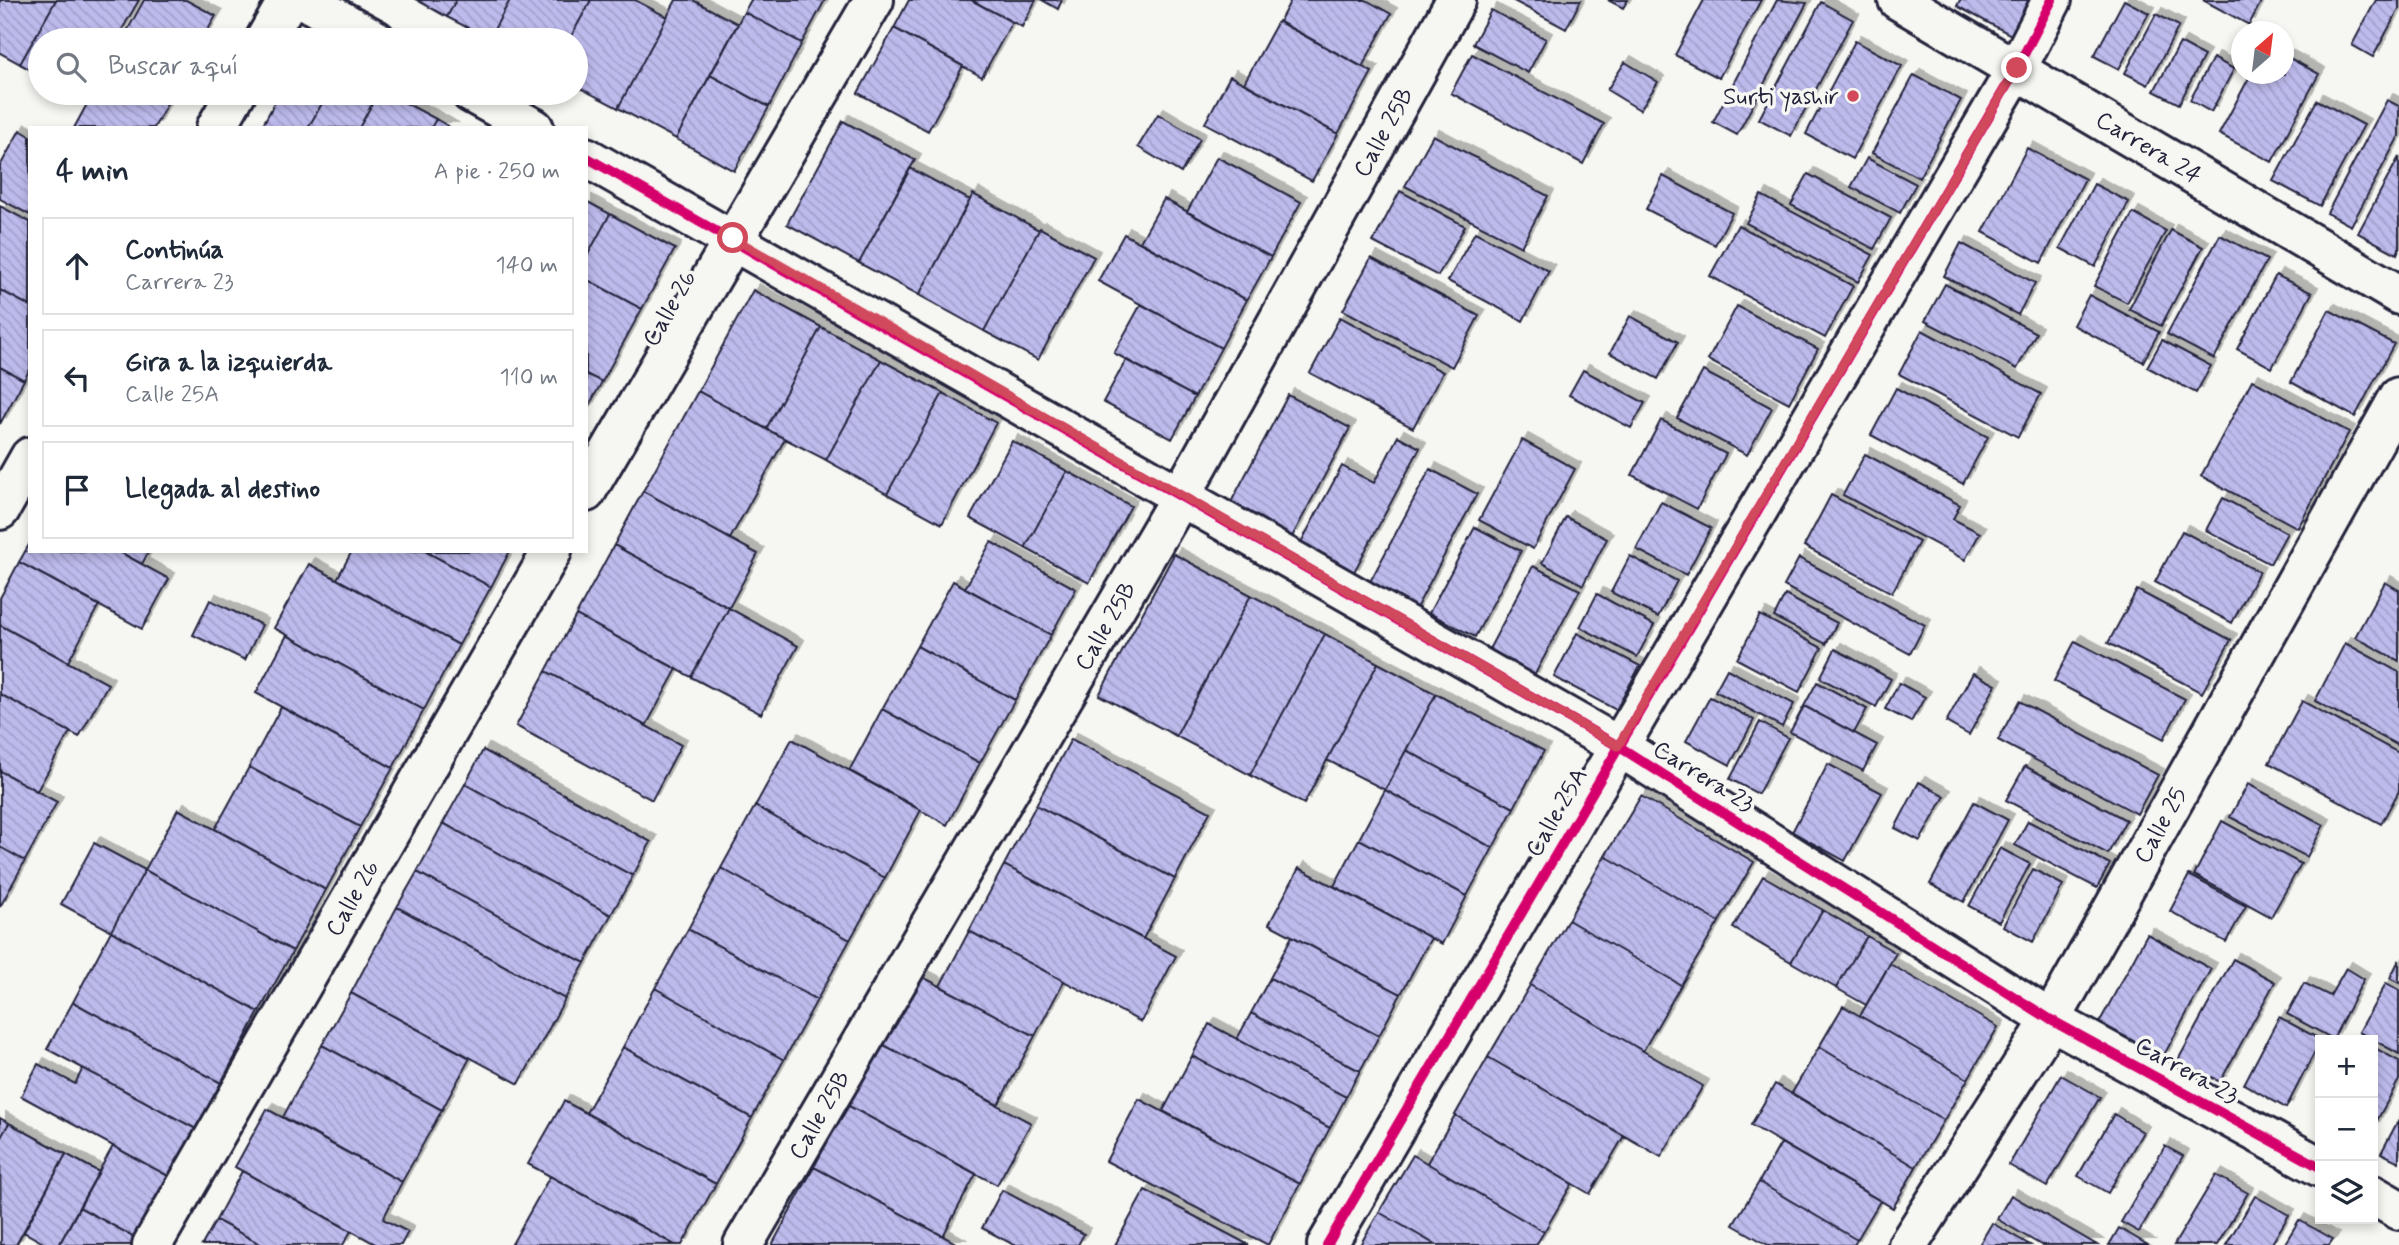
<!DOCTYPE html>
<html lang="es">
<meta charset="utf-8">
<style>
:root{--surface:#fff;--page:#f6f6f7;--text:#1f2937;--muted:#747a83;--line:#e0e1e3}
body{margin:0;font-family:Mynerve,sans-serif;background:var(--page);color:var(--text)}
.controls{position:absolute;right:21px;bottom:21px;display:grid;overflow:hidden;border-radius:0px;box-shadow:0 4px 10px #0003}
.controls button{width:63px;height:63px;display:grid;place-items:center;padding:0;border:0;border-bottom:2px solid var(--line);background:var(--surface);color:var(--text);font:35px sans-serif}
.compass{position:absolute;left:2231px;top:21px;width:63px;height:63px;border-radius:50%;background:var(--surface);box-shadow:0 4px 10px #0003;rotate:28deg}
.stop{position:absolute;width:21px;height:21px;margin:-16px;border:5px solid #d1495b;border-radius:50%;background:#fff}
.stop.end{background:#d1495b;border-color:#fff;box-shadow:0 2px 7px #0008}
.list{margin:0;padding:0;list-style:none}
h2{display:flex;justify-content:space-between;align-items:center;height:91px;margin:0;padding:0 28px;font-size:30px}
h2 small{font-size:23px;font-weight:400;color:var(--muted)}
.list li{display:grid;grid-template-columns:46px 1fr auto;gap:21px;align-items:center;box-sizing:border-box;height:98px;margin:0 14px 14px;padding:0 14px;border:2px solid var(--line);border-radius:0px}
.list b{display:block;font-size:26px;white-space:nowrap}
.list p{margin:0;font-size:23px;white-space:nowrap;color:var(--muted)}
.list em{font-size:23px;font-style:normal;color:var(--muted)}
.icon{flex:none;width:38px;height:38px;fill:none;stroke:currentColor;stroke-width:2;stroke-linecap:round;stroke-linejoin:round}
.map{position:relative;flex:none;width:2399px;height:1245px;overflow:hidden}
.search{position:absolute;background:var(--surface);box-shadow:0 4px 10px #0003;left:28px;top:28px;width:560px;height:77px;display:flex;align-items:center;gap:18px;box-sizing:border-box;padding:0 24px;border-radius:38px;color:var(--muted);font-size:26px}
.panel{position:absolute;background:var(--surface);box-shadow:0 4px 10px #0003;left:28px;top:126px;width:560px;height:427px;border-radius:0px}
.map>svg:first-child{display:block}
.building{fill:url(#building-back-hatch);stroke:#22223b;stroke-width:2;filter:url(#shadow)}
.lines{fill:none;stroke-linecap:round;stroke-linejoin:round}
.minor-casing{stroke:#22223b;stroke-width:44}
.minor{stroke:#f6f6f2;stroke-width:38}
.cycleway-casing{stroke:#f6f6f2;stroke-width:15}
.cycleway{stroke:#d6006c;stroke-width:10}
.route{stroke:#d1495b;stroke-width:9}
.poi-dot{fill:#d1495b;stroke:#f6f6f2;stroke-width:2.5}
.labels{text-anchor:middle;stroke-width:7;stroke-linejoin:round;paint-order:stroke}
.poi-label{font-size:24px;fill:#22223b;stroke:#f6f6f2;text-anchor:end}
.street-label{font-size:24px;fill:#22223b;stroke:#f6f6f2}
</style>
<div class="map">
<svg width="2399" height="1245" viewBox="0 0 2399 1245">
<defs>
<pattern id="building-back-hatch" width="6" height="6" patternUnits="userSpaceOnUse" patternTransform="scale(1.75)"><rect width="6" height="6" fill="#bdbaec"/><path d="M-1 5l2 2M0 0l6 6M5-1l2 2" fill="none" stroke="#a2a0cb"/></pattern>
<filter id="shadow"><feDropShadow dx="6" dy="-6" stdDeviation="0" flood-color="#0004"/></filter>
</defs>
<rect width="100%" height="100%" fill="#f6f6f2"/>
<filter id="ink" filterUnits="userSpaceOnUse"><feTurbulence type="fractalNoise" baseFrequency=".0143" numOctaves="2"/><feDisplacementMap in="SourceGraphic" scale="14" xChannelSelector="R" yChannelSelector="G"/><feConvolveMatrix kernelMatrix="1 2 1 2 8 2 1 2 1" color-interpolation-filters="sRGB"/></filter>
<g filter="url(#ink)">
<!-- building -->
<path class="building" d="M0,0h56l-36,64 -20,-11z
M56,0h83l-23,40h-76v35l-20,-11z
M144,0h42l30,16 -14,24h-80z
M417,0h39l-9,17z
M456,0h54l-21,39 -42,-22z
M510,0h81l-22,40h-77l-3,-1z
M591,0h44l32,17 -49,91 -42,-22v-46h-7z
M676,0h17l45,24 -62,115 -58,-31z
M751,0h74l-23,43 -58,-31z
M909,0h62l41,22 -30,55 -88,-49z
M971,0h65l-14,27z
M1042,0h20l-4,9z
M1291,0h75l25,14 -29,53 -83,-45z
M1512,0h69l-15,29z
M1608,0h20l-5,8z
M1704,0h57l-42,78 -44,-23z
M1777,0l30,3 -70,132 -24,-13z
M1960,0h69l-18,35 -54,-29z
M2124,0l25,13 -30,56 -25,-13z
M2203,0h59l-13,25z
M2376,0h23v9l-26,48 -21,-12z
M1821,2l32,18 -62,116 -32,-17z
M1491,10l55,29 -18,34 -55,-29z
M744,12l58,31 -33,64 -59,-32z
M2156,14l23,12 -31,59 -23,-12z
M1278,21l94,51 -34,62 -94,-51z
M894,28l69,38 -35,65 -70,-38z
M1855,41l47,25 -50,93 -46,-25z
M2180,43l24,13 -25,48 -25,-13z
M1472,54l132,70 -21,40 -132,-71z
M2284,55l35,19 -47,88 -53,-28 32,-60h33z
M2213,58l21,11 -23,43 -21,-12z
M1625,62l33,20 -18,28 -33,-20z
M710,75l59,32 -35,64 -58,-32z
M1914,75l47,25 -42,78 -47,-25z
M1230,76l108,58 -26,47 -107,-58z
M93,93h80l-19,35h-80z
M280,93h48l-20,35h-47z
M328,93h50l-19,35h-51z
M378,93h9l49,26 -5,9h-72z
M2317,100l47,25 -44,81 -47,-25z
M2387,100l12,6v30l-48,90 -24,-13z
M1158,114l42,25 -19,34 -43,-26z
M436,119l15,9h-20z
M843,121l72,39 -56,103 -72,-39z
M20,130l10,6v79l-30,-16v-33z
M1433,135l115,61 -27,51 -116,-61z
M2027,148l58,31 -44,84 -58,-31z
M1217,157l84,45 -30,55 -84,-45z
M2399,157v92l-2,5 -39,-21z
M1867,158l49,26 -16,29 -49,-26z
M910,168l60,32 -51,95 -60,-32z
M1808,174l83,44 -17,31 -83,-44z
M1663,176l69,37 -17,32 -69,-36z
M2094,184l35,18 -34,65 -35,-19z
M1400,191l65,35 -27,50 -65,-34z
M973,194l66,36 -55,101 -65,-36z
M1761,195l112,60 -15,27 -112,-59z
M1164,199l107,58 -24,43 -107,-58z
M586,201l24,13 -24,44z
M0,206l30,16v84l-30,-16z
M2133,213l33,18 -39,72 -33,-17z
M610,214l65,35 -33,60 -56,-30v-21z
M1738,225l115,61 -28,52 -115,-62z
M1040,228l54,29 -56,103 -54,-29z
M2171,230l32,17 -42,79 -32,-17z
M1475,232l74,39 -26,50 -75,-40z
M1124,234l123,66 -26,48 -123,-67z
M2220,235l47,25 -53,99 -47,-25z
M1961,243l74,40 -17,32 -74,-39z
M1371,258l108,58 -27,51 -109,-57z
M2276,275l36,18 -40,75 -35,-19z
M586,279l56,30 -40,73 -16,-8z
M1945,284l91,49 -19,36 -92,-48z
M0,290l30,16v63l-6,11 -24,-13z
M753,290l68,37 -55,102 -68,-38z
M2089,295l70,37 -16,30 -70,-37z
M1141,304l80,44 -26,49 -81,-44z
M1737,306l81,43 -29,54 -81,-43z
M2329,310l65,34 -39,73 -64,-35z
M1630,316l48,26 -20,37 -48,-26z
M1340,317l103,55 -30,56 -103,-55z
M821,327l60,33 -55,100 -60,-31z
M1922,330l119,64 -23,43 -119,-63z
M2162,340l49,26 -15,27 -49,-26z
M881,360l62,33 -56,101 -61,-34z
M1126,360l69,37 -23,42 -69,-37z
M0,367l24,13 -24,44z
M1583,370l62,33 -14,25 -62,-33z
M1703,371l69,37 -25,47 -70,-37z
M586,374l16,8 -16,29z
M2252,380l97,52 -51,96 -97,-52z
M1896,388l92,49 -25,47 -92,-49z
M698,391l87,48 -55,100 -87,-48z
M943,393l53,30 -54,101 -55,-30z
M1288,395l62,33 -58,109 -62,-33z
M1661,420l65,34 -29,55 -65,-34z
M1398,436l22,12 -67,126 -54,-28 43,-80 32,17z
M1522,440l53,29 -42,80 -54,-29z
M1012,441l55,30 -42,77 -55,-30z
M1865,454l95,51 -7,14 27,14 -15,27 -122,-65z
M1430,469l47,25 -65,122 -47,-25z
M1067,471l64,35 -42,77 -64,-35z
M643,491l115,63 -29,54 -115,-63z
M1831,495l88,47 -27,51 -88,-47z
M2223,498l64,35 -17,31 -64,-34z
M1661,502l50,26 -25,47 -50,-26z
M1566,517l41,22 -24,46 -41,-22z
M1475,527l46,24 -46,86 -46,-24z
M2182,531l77,41 -27,51 -77,-41z
M991,542l85,47 -25,46 -86,-47z
M30,543v8h88l51,28 -27,50 -123,-67z
M614,545l115,63 -38,69 -115,-62z
M118,551h31l-7,13z
M352,551h73l66,36 -32,58 -122,-66z
M425,551h85l-19,36z
M1174,554l77,41 -75,141 -77,-41z
M1630,556l47,25 -19,36 -47,-25z
M1799,558l126,67 -15,29 -126,-68z
M19,562l80,43 -31,57 -68,-37v-27z
M309,564l150,81 -35,65 -150,-82z
M1533,566l47,24 -47,88 -46,-25z
M953,581l98,54 -36,65 -98,-54z
M2385,582l14,8v71l-44,-24z
M2137,590l94,50 -29,53 -94,-50z
M1597,594l57,31 -17,32 -57,-30z
M1251,595l74,39 -75,141 -74,-39z
M1785,595l52,28 -11,21 -52,-27z
M210,600l52,25 -17,35 -52,-25z
M729,608l69,38 -37,68 -70,-37z
M576,615l101,54 -31,57 -100,-55z
M1760,615l62,33 -23,44 -62,-33z
M0,625l108,59 -29,53 -79,-43z
M1577,633l63,33 -24,44 -62,-33z
M1325,634l53,29 -74,141 -54,-29z
M287,635l137,75 -31,58 -137,-75z
M2075,641l110,58 -21,40 -110,-58z
M2345,643l54,29v74l-84,-45z
M917,646l98,54 -35,63 -98,-54z
M1835,649l56,30 -15,28 -56,-29z
M1378,663l58,31 -51,96 -58,-30z
M1727,669l67,35 -12,23 -67,-36z
M546,671l135,74 -29,55 -136,-74z
M1973,673l23,12 -27,50 -23,-13z
M1817,682l50,27 -13,24 -50,-27z
M1899,683l26,14 -14,25 -26,-13z
M0,694l70,38 -33,59 -37,-20z
M1436,694l108,57 -30,57 -108,-58z
M1710,697l44,23 -24,45 -44,-24z
M2019,701l139,74 -21,39 -139,-74z
M2302,701l97,52v38l-18,33 -112,-61z
M1804,706l73,39 -14,26 -73,-39z
M281,707l112,61 -33,59 -111,-60z
M882,709l98,54 -33,62 -98,-54z
M1760,722l28,16 -30,56 -28,-15z
M792,739l129,71 -36,68 -130,-72z
M1071,739l139,73 -35,67 -139,-74z
M483,750l168,92 -18,34 -168,-92z
M1406,750l108,58 -21,40 -108,-58z
M1828,764l54,29 -37,68 -53,-29z
M2025,766l101,54 -18,34 -102,-54z
M249,767l111,60 -34,63 -111,-61z
M0,771l57,31 -32,59 -25,-14z
M1919,782l26,14 -25,45 -25,-13z
M465,784l168,92 -22,39 -168,-92z
M2248,784l76,41 -17,32 -77,-40z
M1385,790l108,58 -26,48 -108,-57z
M1641,796l113,66 -35,60 -114,-66z
M1974,802l34,18 -44,82 -34,-18z
M1036,805l139,74 -32,60 -139,-74z
M755,806l130,72 -35,62 -129,-72z
M178,809l148,81 -33,61 -148,-81z
M2028,821l82,43 -13,24 -82,-43z
M2222,821l79,43 -30,53 -77,-42z
M443,823l168,92 -26,48 -168,-91z
M1359,839l108,57 -25,48 -108,-58z
M94,843l51,27 -34,61 -50,-27z
M0,847l25,14 -25,46z
M2000,848l30,16 -31,58 -30,-16z
M1605,856l114,66 -38,63 -113,-65z
M1004,865l172,91 -35,66 -172,-91z
M721,868l129,72 -33,60 -129,-71z
M1299,868l132,70 -30,56 -132,-70z
M2033,869l30,16 -30,57 -30,-16z
M145,870l148,81 -34,61 -148,-81z
M417,872l168,91 -20,36 -168,-92z
M2189,875l57,31 -20,36 -56,-31z
M1763,876l60,34 -32,52 -58,-34z
M397,907l168,92 -46,85 -168,-91z
M1823,910l44,26 -31,52 -45,-26z
M1568,920l113,65 -38,66 -113,-66z
M688,929l129,71 -33,60 -129,-72z
M111,931l148,81 -38,71 -148,-81z
M969,931l95,50 -29,55 -95,-50z
M2147,934l64,35 -48,88 -64,-34z
M1292,936l109,58 -22,42 -109,-58z
M1867,936l29,17 -30,52 -30,-17z
M2233,959l42,23 -55,100 -42,-22z
M2399,960v23l-9,-5z
M1890,964l108,63 -30,52 -108,-63z
M2346,968l18,11 -31,60 -46,-25 17,-31 26,13z
M917,974l118,62 -37,69 -118,-62z
M1270,978l109,58 -19,35 -109,-58z
M2386,983l13,7v64l-40,-22z
M1530,985l173,101 -42,71 -173,-100z
M655,988l129,72 -32,58 -129,-71z
M351,993l119,65 -28,52 -120,-65z
M73,1002l148,81 -25,46 -149,-80z
M1843,1006l125,73 -24,41 -125,-73z
M1251,1013l109,58 -14,26 -109,-58z
M2279,1017l42,23 -35,68 -42,-24z
M1209,1024l137,73 -16,31 -138,-72z
M880,1043l151,80 -34,62 -150,-80z
M322,1045l120,65 -40,72 -119,-65z
M623,1047l129,71 -36,66 -130,-71z
M1819,1047l125,73 -28,47 -124,-74z
M2373,1047l26,14v19l-26,48z
M1192,1056l138,72 -30,56 -137,-73z
M1488,1057l136,79 -34,58 -135,-79z
M38,1064l37,20 8,-16 113,61 -26,48 -149,-81z
M2061,1075l39,22 -53,90 -38,-22z
M1775,1084l141,83 -23,41 -142,-83z
M1139,1099l161,85 -32,61 -162,-84z
M564,1101l152,83 -34,61h-7l-147,-81z
M847,1105l129,69 -33,62 -129,-69z
M267,1109l135,73 -19,37 25,13 -7,13h-24l-142,-78z
M2114,1114l29,18 -35,61 -30,-17z
M1455,1115l117,69 -28,48 -117,-69z
M0,1118l9,5 -9,16z
M2399,1119v43l-18,-9z
M9,1123l57,31 -50,91h-15l-1,-106z
M1781,1143l99,58 -23,39 -98,-58z
M113,1146l57,31 -34,61 -57,-31z
M2165,1146l18,10 -44,76 -18,-10z
M66,1154l33,18 -40,73h-12l-23,-13z
M1413,1155l131,77 -8,13h-100l-57,-33z
M814,1167l129,69 16,9h-187z
M242,1171l109,60 -8,14h-81l-46,-25z
M2216,1175l32,18 -31,52h-43z
M550,1176l125,69 -163,-1z
M1759,1182l98,58 -3,5h-86l-35,-20z
M1002,1190l82,44 -6,11h-64l-32,-17z
M1145,1190l104,55h-134z
M2011,1195l86,50h-56l-44,-26z
M2255,1196l34,19 -18,30h-45z
M79,1207l57,31 -3,7h-74z
M1379,1212l57,33h-76z
M216,1220l46,25h-60z
M2299,1220l34,19 -4,6h-45z
M1992,1223l38,22h-51z
M2119,1228l29,17h-39z"/>
<g class="lines">
<!-- minor casing -->
<g class="minor-casing">
<path id="minor" d="M304,0l72,40
M1898,0l501,295
M265,40l23,-40
M471,93l63,35
M216,128l20,-35
M586,157l1032,589 433,274 269,147
M586,492l288,-492
M0,510l30,-53
M2373,1195l26,15
M152,1245l400,-694
M743,1245l438,-749 275,-496
M1327,1245l690,-1177 35,-68
M1908,1245l143,-225 348,-623"/>
</g>
<!-- minor -->
<use href="#minor" class="minor"/>
<!-- cycleway casing -->
<g class="cycleway-casing">
<path id="cycleway" d="M586,157l1032,589 433,274 269,147
M1327,1245l690,-1177 35,-68"/>
</g>
<!-- cycleway -->
<use href="#cycleway" class="cycleway"/>
</g>
</g>
<g class="lines" filter="url(#ink)">
<!-- route -->
<path class="route" d="M733,238l885,508 399,-678"/>
</g>
<!-- markers -->
<circle class="poi-dot" cx="1853" cy="96" r="7"/>
<g class="labels">
<!-- poi labels -->
<g class="poi-label">
<text x="1839" y="104">Surti yashir</text>
</g>
<!-- street labels -->
<g class="street-label">
<text transform="translate(1383 132) rotate(-61)" y="8">Calle 25B</text>
<text transform="translate(2149 147) rotate(31)" y="8">Carrera 24</text>
<text transform="translate(669 308) rotate(-60)" y="8">Calle 26</text>
<text transform="translate(1105 626) rotate(-60)" y="8">Calle 25B</text>
<text transform="translate(1704 776) rotate(32)" y="8">Carrera 23</text>
<text transform="translate(1556 812) rotate(-60)" y="8">Calle 25A</text>
<text transform="translate(2160 825) rotate(-61)" y="8">Calle 25</text>
<text transform="translate(352 898) rotate(-60)" y="8">Calle 26</text>
<text transform="translate(2187 1070) rotate(29)" y="8">Carrera 23</text>
<text transform="translate(819 1115) rotate(-60)" y="8">Calle 25B</text>
</g>
</g>
</svg>
<div class="controls">
<button>+</button>
<button>−</button>
<button><svg class="icon" aria-label="layers" viewBox="0 0 24 24"><path d="M12 4l9 5-9 5-9-5zM3 14l9 5 9-5"/></svg></button>
</div>
<svg class="compass" viewBox="-18 -18 36 36"><path d="M0-13l5 13h-10z" fill="#e53935"/><path d="M0 13l5-13h-10z" fill="#747a83"/></svg>
<div class="stop" style="left:733px;top:238px"></div>
<div class="stop end" style="left:2017px;top:68px"></div>
<div class="search"><svg class="icon" aria-label="search" viewBox="0 0 24 24"><circle cx="10" cy="10" r="6"/><path d="M15 15l6 6"/></svg>Buscar aquí</div>
<section class="panel">
<h2>4 min<small>A pie · 250 m</small></h2>
<ul class="list">
<li><svg class="icon" aria-label="ahead" viewBox="0 0 24 24"><path d="M12 20V5M6 11l6-6 6 6"/></svg><div><b>Continúa</b><p>Carrera 23</p></div><em>140 m</em></li>
<li><svg class="icon" aria-label="left" viewBox="0 0 24 24"><path d="M17 20v-9H6M10 6l-5 5 5 5"/></svg><div><b>Gira a la izquierda</b><p>Calle 25A</p></div><em>110 m</em></li>
<li><svg class="icon" aria-label="arrive" viewBox="0 0 24 24"><path d="M6 21V4h12l-3 4 3 4H6"/></svg><div><b>Llegada al destino</b></div></li>
</ul>
</section>
</div>
